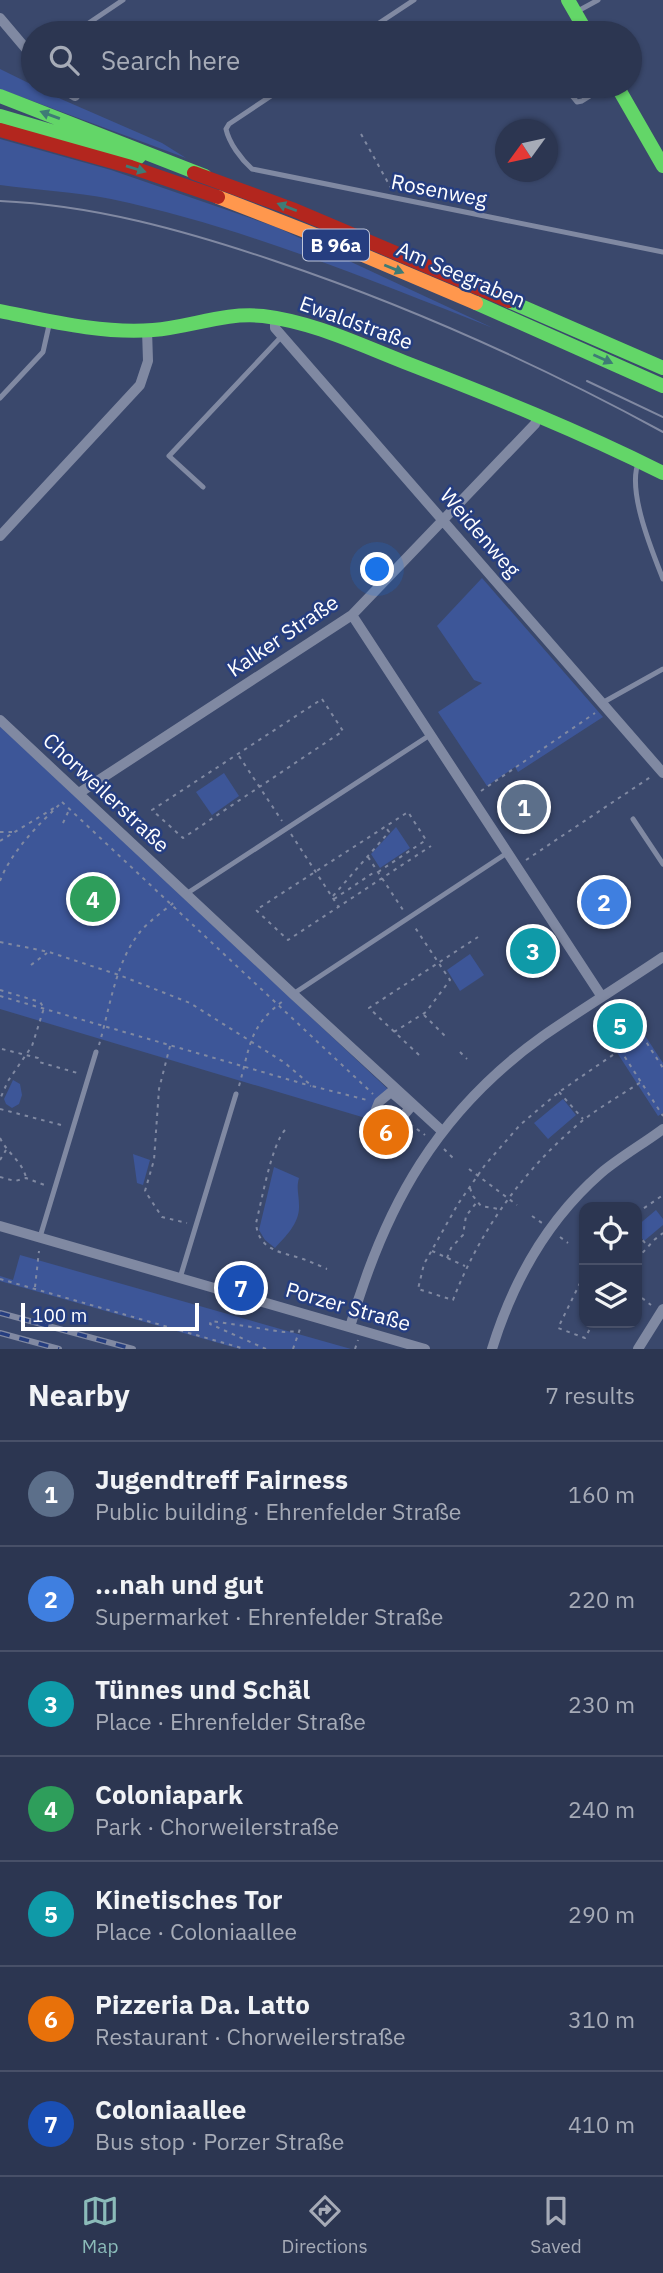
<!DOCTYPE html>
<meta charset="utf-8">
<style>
:root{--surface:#2c3651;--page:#38415b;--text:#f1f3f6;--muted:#a6abb7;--line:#485068;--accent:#8bbbb9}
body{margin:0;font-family:"IBM Plex Sans",sans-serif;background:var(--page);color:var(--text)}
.controls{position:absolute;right:21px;bottom:21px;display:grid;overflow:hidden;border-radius:14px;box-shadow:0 2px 5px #0004}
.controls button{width:63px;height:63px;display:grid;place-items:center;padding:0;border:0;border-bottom:2px solid var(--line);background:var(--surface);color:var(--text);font:35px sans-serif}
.compass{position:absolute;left:495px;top:119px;width:63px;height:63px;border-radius:50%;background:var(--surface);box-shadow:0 2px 5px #0004;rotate:237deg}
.scale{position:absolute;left:21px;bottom:18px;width:178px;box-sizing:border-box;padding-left:7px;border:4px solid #fff;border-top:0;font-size:19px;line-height:24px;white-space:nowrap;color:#fff;-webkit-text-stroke:5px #263e80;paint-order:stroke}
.you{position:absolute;left:378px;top:570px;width:24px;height:24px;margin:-18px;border:5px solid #fff;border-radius:50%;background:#1a73e8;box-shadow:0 0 0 10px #1a73e833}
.badge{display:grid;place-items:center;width:46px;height:46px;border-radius:50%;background:var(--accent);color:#fff;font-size:23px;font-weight:700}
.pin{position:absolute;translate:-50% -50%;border:4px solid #fff;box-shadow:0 2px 7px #0006}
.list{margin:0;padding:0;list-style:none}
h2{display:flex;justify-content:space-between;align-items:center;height:91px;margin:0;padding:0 28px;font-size:30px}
h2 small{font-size:23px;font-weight:400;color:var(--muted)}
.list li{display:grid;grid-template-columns:46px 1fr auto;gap:21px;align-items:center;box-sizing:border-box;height:105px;padding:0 28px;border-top:2px solid var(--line)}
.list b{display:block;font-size:26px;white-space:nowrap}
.list p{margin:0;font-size:23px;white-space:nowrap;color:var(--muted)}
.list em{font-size:23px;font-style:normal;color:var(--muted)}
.icon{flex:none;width:38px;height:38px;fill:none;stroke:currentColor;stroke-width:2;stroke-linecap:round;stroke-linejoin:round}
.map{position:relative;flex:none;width:663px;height:1349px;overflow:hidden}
.search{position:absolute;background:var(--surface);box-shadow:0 2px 5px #0004;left:21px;right:21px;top:21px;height:77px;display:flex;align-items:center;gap:18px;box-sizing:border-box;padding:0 24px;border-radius:38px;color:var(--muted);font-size:26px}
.sheet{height:826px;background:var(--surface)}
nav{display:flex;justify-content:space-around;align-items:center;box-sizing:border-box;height:98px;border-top:2px solid var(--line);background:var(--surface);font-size:19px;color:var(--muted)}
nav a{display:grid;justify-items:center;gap:4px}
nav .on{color:var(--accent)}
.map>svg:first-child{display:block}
.green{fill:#3d5698}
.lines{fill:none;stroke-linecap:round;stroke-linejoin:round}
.path{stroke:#8089a2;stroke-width:2;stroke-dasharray:3.5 5;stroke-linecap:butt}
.lane{stroke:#8089a2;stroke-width:5}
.street{stroke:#8089a2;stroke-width:10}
.fast{stroke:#63d668;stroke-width:14}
.slow{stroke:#ff974d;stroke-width:14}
.jam{stroke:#b3261e;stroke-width:14}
.tram{stroke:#8189a2;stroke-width:2}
.rail-casing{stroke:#8189a2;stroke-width:6}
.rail{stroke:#263e80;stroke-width:3.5;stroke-dasharray:10;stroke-linecap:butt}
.oneway{fill:#3e7b76}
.labels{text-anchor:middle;stroke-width:5;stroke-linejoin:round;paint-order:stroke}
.shield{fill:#263e80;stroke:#bec5d9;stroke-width:2}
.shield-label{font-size:19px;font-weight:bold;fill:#fff}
.street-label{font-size:21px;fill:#fff;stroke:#263e80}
</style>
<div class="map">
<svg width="663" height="1349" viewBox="0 0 663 1349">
<rect width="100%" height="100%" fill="#3a486c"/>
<!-- green -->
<path class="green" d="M0,69l61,30 101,44 24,15 -186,-69z
M0,139l111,31 165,57 217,101c-125,-49 -250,-101 -382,-129 -36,-7 -75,-9 -111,-14z
M482,578l121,139 -85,55 -3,-5 -28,19 -49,-74 44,-29 -8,-3 -37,-54z
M0,726l391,366 -19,28 -372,-111z
M224,773l15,23 -27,19 -16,-23z
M396,827l14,21 -30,20 -9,-14z
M470,954l14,21 -24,16 -13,-21z
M623,1002l40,61v50l-5,3 -62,-96z
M13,1080l7,4 2,11 -3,9 -7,4 -6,-4 -2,-5z
M563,1099l13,16 -28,24 -14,-16z
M133,1154l17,6 -7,25 -6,-2z
M274,1167l25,11c-3,10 0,17 0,27 1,18 -13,31 -24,43l-10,-8 -6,-10z
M656,1210l7,9v6l-19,16 -7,-9v-6z
M20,1255l331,94h-111l-240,-68v-5l13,4z"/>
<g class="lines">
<!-- path -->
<path class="path" d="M361,134l30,54
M322,699l21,32 -160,107 -31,-28z
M239,756l43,65
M481,791l114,-78
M62,802l311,292
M63,823l6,-13
M0,832h13
M291,834l47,72
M0,841l54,-33
M368,857l35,53
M526,860l126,-84
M378,872l48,-32 -18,-28 -152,98 32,30 143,-94
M0,881c11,-29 37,-55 59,-76
M333,896l56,-64 -4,-6
M334,899l42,-28
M0,942l49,10 70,23 71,28 95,60 27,23 55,14
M31,965l16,-12
M0,990l40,12 4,6 -12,38 -24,35 -8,18
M0,996l311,90
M619,1000l44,68
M597,1014l66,102
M424,1015l22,22
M394,1032l32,-20 24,-32 -36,-54
M99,1045c11,-37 16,-82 41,-113 10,-12 25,-22 37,-32
M170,1046l-11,43 -5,71 -9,31 17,26 25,6
M2,1049l36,9 1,4 42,12
M620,1050l-61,42 -39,33 -35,40 -27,39 -34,60 -6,25 35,11c27,-70 71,-131 129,-179 18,-14 39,-26 59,-39
M460,1052l7,7
M419,1055l-50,-47 109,-71
M239,1086c11,-38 9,-59 44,-85
M559,1092l24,27
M0,1109l65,17
M410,1124l15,11
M285,1130c-14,16 -23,70 -29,93 2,26 23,29 44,35 9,3 18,7 27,11
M0,1138c8,16 21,22 26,39
M444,1149l9,9
M0,1160l6,-10
M469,1169l48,36
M0,1177l15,4 11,-3 21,8
M470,1188l3,8 8,10 18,3
M637,1213l26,-18
M532,1216l10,7
M637,1234l10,11
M560,1237l8,6
M432,1251l33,15
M582,1254l2,1
M447,1258l4,-10 12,-13 3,-19 11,-14
M637,1259l17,-19 9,-7
M584,1275l-26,53 27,10 8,-15
M0,1279l245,70
M35,1287l4,-36
M642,1298l9,7
M266,1349l-56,-25 1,-3 73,11 16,-1
M293,1349l8,-23
M355,1349l3,-9"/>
<!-- lane -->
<path class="lane" d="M576,12l22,-12
M74,33l49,-33
M364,33l50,-33
M560,33l18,-11
M286,86l-57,38 -3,5c3,14 15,30 26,40l411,83
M564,86l13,16 5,-1 24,-15
M0,398l43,-46 7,-31
M639,461c-13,28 13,90 24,118
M203,487l-34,-31 113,-120
M602,703l61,-34
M633,819l30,45
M186,894l244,-159
M293,994l214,-141
M40,1237l56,-185
M180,1278l56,-184"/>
<!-- street -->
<path class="street" d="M0,18l33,39
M58,86l17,10
M275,317v11l388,445
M0,536l140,-151 8,-24 -1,-31
M352,615l250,382
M0,720l293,274 149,137
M79,793l273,-178 183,-191 3,-8
M391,1092l19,16 -14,16 -23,-7 6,-15z
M0,1226l425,123
M350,1327c35,-122 88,-216 193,-291 39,-27 80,-52 120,-79
M492,1349c21,-68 55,-129 109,-176 19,-16 42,-29 62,-44
M638,1349l25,-40"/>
<!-- fast -->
<path class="fast" d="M568,0l19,33
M617,86l46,80
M0,96l205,80
M0,116l139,41
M509,301l154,67
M476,303l187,83
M0,311c50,10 102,23 153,19 38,-3 71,-18 110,-14 50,6 95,28 141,46 88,34 175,69 259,111"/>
<!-- slow -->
<path class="slow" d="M218,197l105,41 153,65"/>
<!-- jam -->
<path class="jam" d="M0,130l131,37 87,30
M194,173l98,36 217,92"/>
<!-- tram -->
<path class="tram" d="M0,201c94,4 186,30 275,60 134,45 263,103 388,171
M587,381l76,36"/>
<!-- rail casing -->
<g class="rail-casing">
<path id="rail" d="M0,1313l133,36
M0,1333l59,16"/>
</g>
<!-- rail -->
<use href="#rail" class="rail"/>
</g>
<!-- one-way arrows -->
<defs><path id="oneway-solid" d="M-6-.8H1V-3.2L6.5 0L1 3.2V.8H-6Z" transform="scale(1.75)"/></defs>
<g class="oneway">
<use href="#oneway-solid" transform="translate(50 115) rotate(-160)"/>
<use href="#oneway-solid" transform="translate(136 169) rotate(17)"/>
<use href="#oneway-solid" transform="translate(287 207) rotate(-159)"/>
<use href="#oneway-solid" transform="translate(394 269) rotate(22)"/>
<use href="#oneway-solid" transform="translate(603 359) rotate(24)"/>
</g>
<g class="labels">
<!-- shield labels -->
<rect class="shield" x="303" y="229.5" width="66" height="31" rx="5"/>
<g class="shield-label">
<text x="336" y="252">B 96a</text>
</g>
<!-- street labels -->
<g class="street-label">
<text transform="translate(439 191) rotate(11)" y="7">Rosenweg</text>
<text transform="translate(461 275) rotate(23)" y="7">Am Seegraben</text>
<text transform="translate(356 323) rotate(20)" y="7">Ewaldstraße</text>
<text transform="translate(480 533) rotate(49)" y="7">Weidenweg</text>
<text transform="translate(283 636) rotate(-34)" y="7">Kalker Straße</text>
<text transform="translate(106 793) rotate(43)" y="7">Chorweilerstraße</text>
<text transform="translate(348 1307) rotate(16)" y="7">Porzer Straße</text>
</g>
</g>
</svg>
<div class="controls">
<button><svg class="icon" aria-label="locate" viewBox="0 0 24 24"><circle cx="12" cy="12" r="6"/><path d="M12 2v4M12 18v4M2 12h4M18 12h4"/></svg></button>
<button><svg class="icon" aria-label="layers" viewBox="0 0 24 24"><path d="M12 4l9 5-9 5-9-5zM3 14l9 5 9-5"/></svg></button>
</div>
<svg class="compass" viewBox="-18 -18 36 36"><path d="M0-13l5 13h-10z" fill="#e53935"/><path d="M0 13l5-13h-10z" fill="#a6abb7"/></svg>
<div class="scale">100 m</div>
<div class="you"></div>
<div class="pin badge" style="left:524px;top:807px;background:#5c6f8a">1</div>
<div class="pin badge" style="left:604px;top:902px;background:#3f7fe0">2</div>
<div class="pin badge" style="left:533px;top:951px;background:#0f9aa8">3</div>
<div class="pin badge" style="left:93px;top:899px;background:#2e9e5b">4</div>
<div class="pin badge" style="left:620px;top:1026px;background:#0f9aa8">5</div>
<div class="pin badge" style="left:386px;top:1132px;background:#e8710a">6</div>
<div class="pin badge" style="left:241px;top:1288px;background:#1a4fb4">7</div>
<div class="search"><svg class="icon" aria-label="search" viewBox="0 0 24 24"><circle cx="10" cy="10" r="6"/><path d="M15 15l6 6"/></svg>Search here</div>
</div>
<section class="sheet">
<h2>Nearby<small>7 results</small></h2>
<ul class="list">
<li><span class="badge" style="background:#5c6f8a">1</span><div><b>Jugendtreff Fairness</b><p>Public building · Ehrenfelder Straße</p></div><em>160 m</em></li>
<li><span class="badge" style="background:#3f7fe0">2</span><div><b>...nah und gut</b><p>Supermarket · Ehrenfelder Straße</p></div><em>220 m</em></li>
<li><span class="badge" style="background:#0f9aa8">3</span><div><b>Tünnes und Schäl</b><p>Place · Ehrenfelder Straße</p></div><em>230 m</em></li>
<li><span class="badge" style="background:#2e9e5b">4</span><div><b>Coloniapark</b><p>Park · Chorweilerstraße</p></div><em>240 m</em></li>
<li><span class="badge" style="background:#0f9aa8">5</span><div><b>Kinetisches Tor</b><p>Place · Coloniaallee</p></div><em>290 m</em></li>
<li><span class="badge" style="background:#e8710a">6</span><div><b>Pizzeria Da. Latto</b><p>Restaurant · Chorweilerstraße</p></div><em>310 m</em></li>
<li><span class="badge" style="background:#1a4fb4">7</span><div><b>Coloniaallee</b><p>Bus stop · Porzer Straße</p></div><em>410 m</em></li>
</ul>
</section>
<nav>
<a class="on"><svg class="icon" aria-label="map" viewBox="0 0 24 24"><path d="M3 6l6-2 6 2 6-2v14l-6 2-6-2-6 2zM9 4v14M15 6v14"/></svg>Map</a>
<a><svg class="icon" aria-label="directions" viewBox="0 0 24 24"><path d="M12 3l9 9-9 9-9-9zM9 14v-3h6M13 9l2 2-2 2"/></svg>Directions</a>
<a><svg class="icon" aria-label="saved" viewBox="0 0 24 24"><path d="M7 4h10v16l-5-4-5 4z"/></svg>Saved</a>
</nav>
